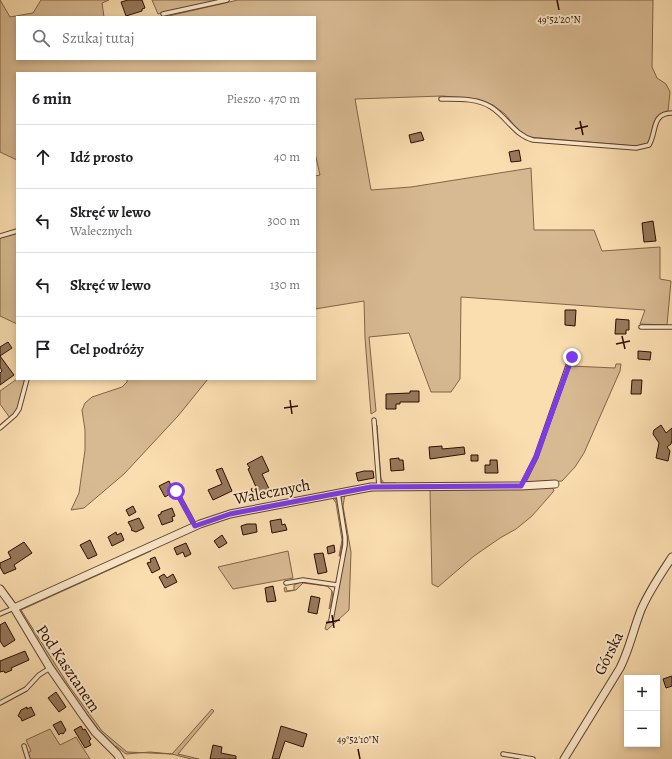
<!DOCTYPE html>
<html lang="pl">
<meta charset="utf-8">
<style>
:root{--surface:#fff;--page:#f2f2f2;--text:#202124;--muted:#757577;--line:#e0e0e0}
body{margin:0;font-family:Alegreya,serif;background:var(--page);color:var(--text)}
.controls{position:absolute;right:12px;bottom:12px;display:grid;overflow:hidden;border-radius:0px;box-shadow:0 2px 6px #0003}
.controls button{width:36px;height:36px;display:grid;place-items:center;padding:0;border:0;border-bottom:1px solid var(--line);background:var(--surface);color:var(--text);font:20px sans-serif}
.stop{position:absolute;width:12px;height:12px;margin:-9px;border:3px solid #7c3aed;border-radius:50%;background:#fff}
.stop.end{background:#7c3aed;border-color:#fff;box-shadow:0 1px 4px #0008}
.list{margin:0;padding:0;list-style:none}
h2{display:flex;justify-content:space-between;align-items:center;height:52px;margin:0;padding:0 16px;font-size:17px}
h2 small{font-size:13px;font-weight:400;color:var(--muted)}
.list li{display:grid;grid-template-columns:26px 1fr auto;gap:12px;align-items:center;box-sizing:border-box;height:64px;padding:0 16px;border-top:1px solid var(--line)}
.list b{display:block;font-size:15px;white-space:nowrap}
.list p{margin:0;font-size:13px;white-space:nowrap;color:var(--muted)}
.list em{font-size:13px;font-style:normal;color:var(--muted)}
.icon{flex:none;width:22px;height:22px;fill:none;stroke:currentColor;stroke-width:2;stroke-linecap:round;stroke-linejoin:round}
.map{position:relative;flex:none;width:672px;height:759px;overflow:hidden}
.search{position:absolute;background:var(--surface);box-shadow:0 2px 6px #0003;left:16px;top:16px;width:300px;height:44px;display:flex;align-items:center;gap:10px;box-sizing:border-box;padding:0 14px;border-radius:0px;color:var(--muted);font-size:15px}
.panel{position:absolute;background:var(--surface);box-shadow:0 2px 6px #0003;left:16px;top:72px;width:300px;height:308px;border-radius:0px}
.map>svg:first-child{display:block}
.green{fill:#d8ba92;stroke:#826349}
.building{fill:#97795c;stroke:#2b0c00}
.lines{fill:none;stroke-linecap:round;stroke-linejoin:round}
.service-casing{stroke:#5f402c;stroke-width:5.5}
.minor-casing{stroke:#5f402c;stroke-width:9}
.service{stroke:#fceacc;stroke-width:3.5}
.minor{stroke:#fceacc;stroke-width:7}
.route{stroke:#7c3aed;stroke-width:5}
.ticks{fill:none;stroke:#2b0c00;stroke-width:1.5}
.labels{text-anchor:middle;stroke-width:4;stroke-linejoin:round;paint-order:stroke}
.street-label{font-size:16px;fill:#2b0c00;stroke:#fceacc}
.ticks-label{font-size:10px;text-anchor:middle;fill:#2b0c00;stroke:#fceacc;stroke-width:4;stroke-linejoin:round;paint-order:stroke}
</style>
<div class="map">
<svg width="672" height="759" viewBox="0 0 672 759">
<rect width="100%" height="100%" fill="#fbdeb0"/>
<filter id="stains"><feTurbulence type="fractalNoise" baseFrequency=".005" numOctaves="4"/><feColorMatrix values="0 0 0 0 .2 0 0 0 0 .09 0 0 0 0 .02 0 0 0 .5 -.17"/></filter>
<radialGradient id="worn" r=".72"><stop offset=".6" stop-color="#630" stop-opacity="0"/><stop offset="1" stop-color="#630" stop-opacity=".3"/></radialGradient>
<!-- green -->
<path class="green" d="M0,0l10,17 23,-4 8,-13h68l-7,3 2,14h-87v42h298v-42h-151l74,-17h415l-1,67 5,11 9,6 4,8 -2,19c-19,4 -12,20 -21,33l-11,2 -108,-9 -11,-8 -12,-15 -12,-9 -15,-6 -36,-3 -87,3 16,91 40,-3 120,-19 3,62h60l8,21 58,-4v32l11,2 -4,44 -27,-1 5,-14 -184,-13 -1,82 -9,13h-20l-22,-59 -40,4 7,74 -5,3 -6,-76 -1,-37 -49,8v-133l5,-1 -5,-22v-80h-298v87l-17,-8z
M152,0h70l-64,14z
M17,233v91l-17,-8v-78z
M616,364h5l-1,7 -36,82 -9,14 -13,14 -38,3 13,-26 34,-92 44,2z
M17,379h9c-3,13 -5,29 -16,39l-10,-14v-13z
M127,379h81l-30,37 -54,58 -40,34 -13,2 8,-17 6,-43v-20l-3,-20 3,-7 7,-6 30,-10 5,-5z
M377,425l4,54 3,4h12l-2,1h-11l-2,-2 -5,-55z
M551,487l3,3 -1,2 -21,24 -16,13 -16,9 -26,18 -36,31 -6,-3 -2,-94h-51l-34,4 -2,12 8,46 -2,58 -22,20 -2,-1 2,-8 4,1 16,-77v-7l-6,-38 1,-5 37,-7z
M332,497l3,1 3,6 5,35 -3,17h-1l3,-16 -6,-37z
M149,550l2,1 -130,59 48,76 33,45 25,21 45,2 40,-45 2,2 -36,43 21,5h-8l-19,-5 -22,-2 -24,2 -10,-8 -2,2c-39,-40 -67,-90 -95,-137v-2z
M288,551l5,27 -60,11 -15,-22z
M300,582h3l24,4c9,6 5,13 3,22l-1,1 3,-18 -5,-5 -24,-3 -7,7 -11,2 -1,-4 2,-1 1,4 7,-1v-5z
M50,729l10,16 16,-8 14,22h-60l-2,-6 3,-2 -5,-11z"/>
<!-- building -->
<path class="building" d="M128,0h14l3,8 -3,1v2l-16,5 -5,-14z
M421,132l3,8 -13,3 -2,-8z
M519,150l2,11 -10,1 -2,-10z
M653,221l3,20 -12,1 -2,-19z
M565,310h11l-1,16 -10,-1z
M616,319l13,1v10h-3v4h-11z
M8,342l4,6 -12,8 14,19 -14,10v-12l2,-2 -2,-4v-20z
M638,351l13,1 -1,8 -12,-1z
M632,380h10l-1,14h-10z
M410,391h9v11h-19v2h-4v5h-10v-15l24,-1z
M661,425l5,8 6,-5v12l-1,4 -4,3 3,4 -2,10 -12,-3 3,-15 -6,-9 1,-4z
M442,446v3l22,-2 1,7 -35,5 -1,-12z
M471,455h7v6h-7z
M262,456l7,15 -7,3 9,19 -5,3 -1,4 -3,-2 -6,2 -5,-11 5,-2 -8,-18 2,-1 -3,-4z
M399,458v2h4l1,10 -13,1 -1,-12z
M490,460h7l1,13h-13v-8h5z
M222,468l10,23 -19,9 -5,-10 14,-6 -6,-14z
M364,471h9l1,7 -16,3 -2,-8z
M169,481l4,9v2l-8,5 -6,-11z
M133,506l3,6 -7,4 -3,-6z
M172,508l3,8 -3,1 1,4 -11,4 -4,-10 3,-1v-2z
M139,518l5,10 -8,4 -5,-2 1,-1 -4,-7z
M281,519l1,6 3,-1 2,6 -15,3 -2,-12z
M247,524h9l1,8 -14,3 -2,-9z
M116,532l1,3 4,-2 3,7 -12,6 -4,-9z
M222,535l5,8 -8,5 -5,-7z
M90,540l7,15 -9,4 -8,-14z
M24,542l8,11 -18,12 2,4 -12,5 -4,-7v-4l11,-5 -3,-6z
M186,543l5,11 -6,3 -2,-5 -6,3 -3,-7z
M334,545l1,7 -7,2 -1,-7z
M323,553l4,19 -9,2 -4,-20z
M155,557l5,12 -8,4 -5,-10 4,-1 -1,-3z
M164,574l3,4 6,-4 4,8 -12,6 -6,-11z
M273,586l3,15 -9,1 -2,-14z
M311,596l9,2 -3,16 -9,-2z
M5,622l10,18 -11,7 -4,-6v-16z
M25,651l4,9 -18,8 1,2 -7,3 -1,-2 -4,1v-11z
M672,676v10l-6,2 -3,-9z
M56,692l10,15 -7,5 -11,-14z
M27,707v2l4,-2 4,8 -13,6 -1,-3 -3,-2 3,-6z
M61,721l5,9 -3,4 -2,-1 -2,2 -6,-10z
M81,726l2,4 2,-1 6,10 -2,2 2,4 -6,3 -11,-18z
M281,726l26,8 -4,13 -18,-6 -6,18h-7z
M213,745l9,2 -1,6 15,3v3h-26z"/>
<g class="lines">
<!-- service casing -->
<g class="service-casing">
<path id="service" d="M163,14l64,-14
M441,99c17,0 36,-1 50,8 16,10 23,28 42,33l103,8 13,-3c8,-13 2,-32 23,-32
M0,236l17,-5
M641,327h31
M374,420l5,66
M0,428l15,-13 4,-6 8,-30
M522,485l14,-28 35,-100
M176,491l19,35
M286,583l17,-3 34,5
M0,614l14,-6
M331,620l14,-75v-8l-7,-44
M0,703l26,-14 13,-14 11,-7
M24,746l4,13
M503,754l30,5"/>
</g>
<!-- minor casing -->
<g class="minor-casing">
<path id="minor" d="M0,589l14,19 36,60 34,49 11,15 22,22 3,5
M14,608l186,-84 30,-10 141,-27 150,-1 34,-2
M564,759l56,-91c10,-20 13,-38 21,-58 8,-19 20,-36 31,-53"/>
</g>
<!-- service -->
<use href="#service" class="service"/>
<!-- minor -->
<use href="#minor" class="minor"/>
</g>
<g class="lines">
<!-- route -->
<path class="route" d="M176,491l19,35 35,-12 141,-27 150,-1 15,-29 36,-100"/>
</g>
<!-- ticks -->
<path class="ticks" d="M557,0l2,10M580,121l3,14M575,129l13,-3M622,336l3,13M616,344l14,-3M290,400l2,14M284,408l14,-2M332,615l2,13M326,623l14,-3M358,749l2,10"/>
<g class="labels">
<!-- street labels -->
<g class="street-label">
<text transform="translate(272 491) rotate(-11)" y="6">Walecznych</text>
<text transform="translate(608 653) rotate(-64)" y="6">Górska</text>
<text transform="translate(69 668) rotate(56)" y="6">Pod Kasztanem</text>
</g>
</g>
<g class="ticks-label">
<text x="559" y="23">49°52'20"N</text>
<text x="358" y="743">49°52'10"N</text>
</g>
<rect width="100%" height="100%" filter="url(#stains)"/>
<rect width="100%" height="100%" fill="url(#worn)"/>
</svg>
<div class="controls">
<button>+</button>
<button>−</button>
</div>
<div class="stop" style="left:176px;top:491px"></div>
<div class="stop end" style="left:572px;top:357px"></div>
<div class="search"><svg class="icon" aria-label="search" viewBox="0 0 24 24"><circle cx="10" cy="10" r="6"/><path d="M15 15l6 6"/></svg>Szukaj tutaj</div>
<section class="panel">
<h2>6 min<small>Pieszo · 470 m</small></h2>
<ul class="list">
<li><svg class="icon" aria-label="ahead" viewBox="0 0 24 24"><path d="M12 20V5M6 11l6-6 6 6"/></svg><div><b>Idź prosto</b></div><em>40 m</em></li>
<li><svg class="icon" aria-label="left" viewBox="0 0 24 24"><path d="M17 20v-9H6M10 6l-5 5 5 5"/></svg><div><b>Skręć w lewo</b><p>Walecznych</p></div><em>300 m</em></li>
<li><svg class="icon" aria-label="left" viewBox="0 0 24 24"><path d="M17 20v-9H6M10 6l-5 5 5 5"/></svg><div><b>Skręć w lewo</b></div><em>130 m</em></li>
<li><svg class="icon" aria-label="arrive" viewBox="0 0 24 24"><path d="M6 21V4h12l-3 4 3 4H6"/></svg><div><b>Cel podróży</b></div></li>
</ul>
</section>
</div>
